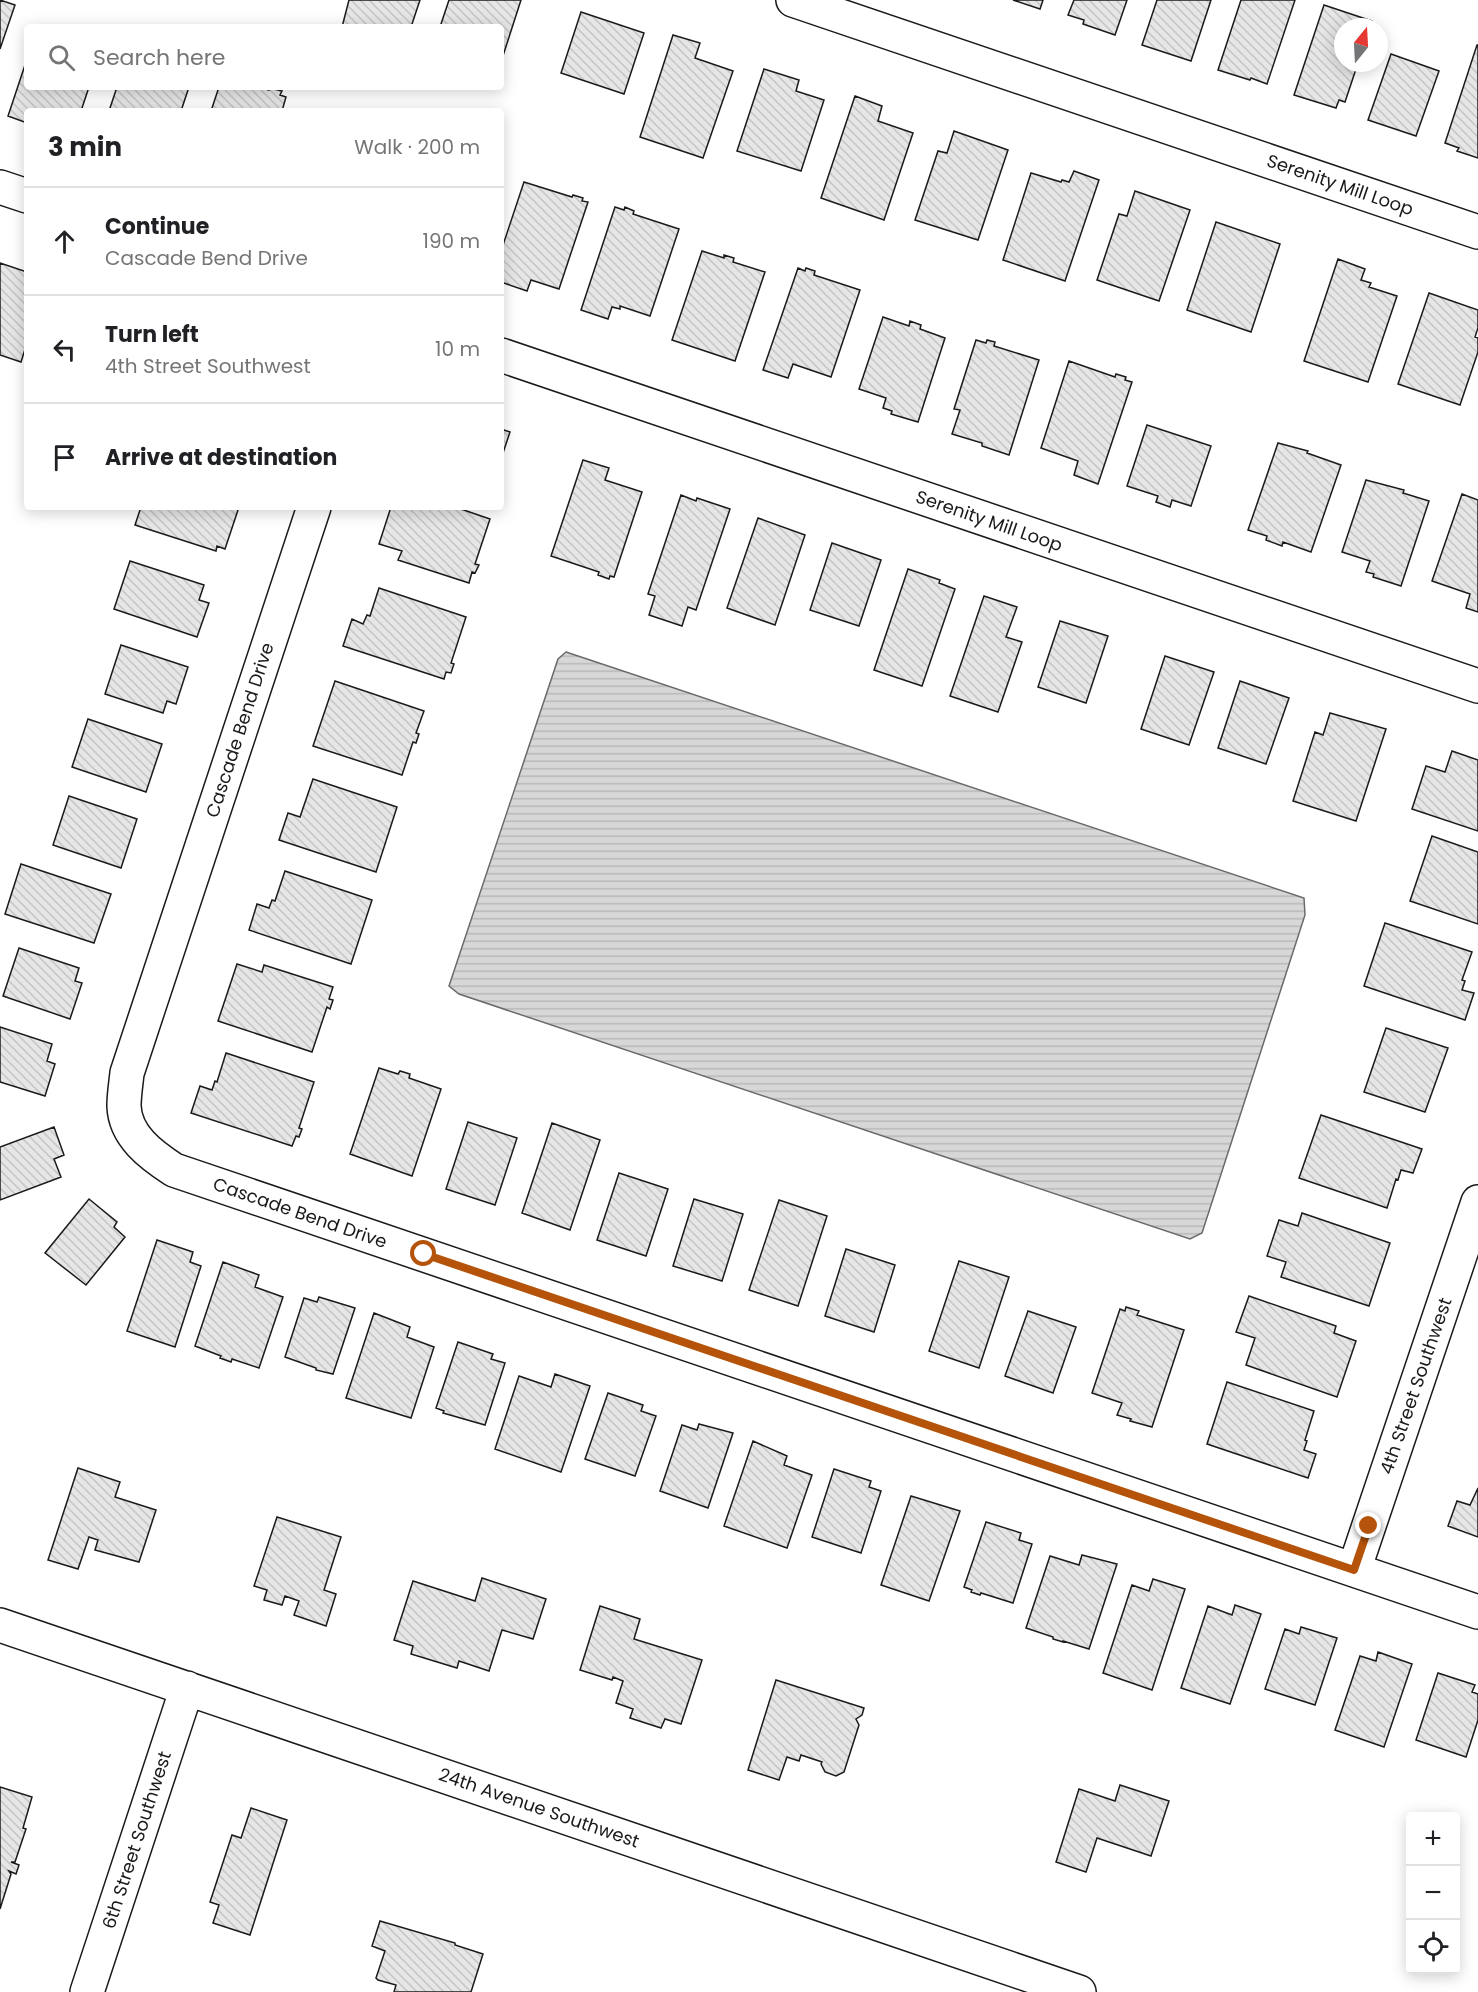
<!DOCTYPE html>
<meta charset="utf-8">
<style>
:root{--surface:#fff;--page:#f2f2f2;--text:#202124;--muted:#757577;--line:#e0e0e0}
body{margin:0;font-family:Poppins,sans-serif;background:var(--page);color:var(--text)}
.controls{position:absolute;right:18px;bottom:18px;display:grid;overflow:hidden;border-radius:6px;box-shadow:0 3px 15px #0003}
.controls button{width:54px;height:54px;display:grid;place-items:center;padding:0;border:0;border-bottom:2px solid var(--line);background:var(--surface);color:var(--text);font:30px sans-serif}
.compass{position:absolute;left:1334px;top:18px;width:54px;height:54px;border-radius:50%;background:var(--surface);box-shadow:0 3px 15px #0003;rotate:18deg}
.stop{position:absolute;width:18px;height:18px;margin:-14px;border:4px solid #b45309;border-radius:50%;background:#fff}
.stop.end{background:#b45309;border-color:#fff;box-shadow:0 2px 6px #0008}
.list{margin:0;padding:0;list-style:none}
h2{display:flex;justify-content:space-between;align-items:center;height:78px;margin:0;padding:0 24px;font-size:26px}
h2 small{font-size:20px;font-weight:400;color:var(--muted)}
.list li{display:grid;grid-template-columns:39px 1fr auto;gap:18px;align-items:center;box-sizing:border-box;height:108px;padding:0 24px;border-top:2px solid var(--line)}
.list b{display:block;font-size:22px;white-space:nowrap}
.list p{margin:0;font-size:20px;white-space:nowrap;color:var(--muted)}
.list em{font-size:20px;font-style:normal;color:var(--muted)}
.icon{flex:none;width:33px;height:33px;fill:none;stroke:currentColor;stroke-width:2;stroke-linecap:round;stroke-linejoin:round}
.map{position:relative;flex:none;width:1478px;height:1992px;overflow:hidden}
.search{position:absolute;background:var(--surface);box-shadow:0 3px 15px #0003;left:24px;top:24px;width:480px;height:66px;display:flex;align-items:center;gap:15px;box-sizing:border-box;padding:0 21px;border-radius:6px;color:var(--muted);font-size:22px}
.panel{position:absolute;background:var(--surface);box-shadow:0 3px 15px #0003;left:24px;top:108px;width:480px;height:402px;border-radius:6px}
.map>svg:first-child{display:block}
.water{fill:url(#water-rules);stroke:#6a6a6a;stroke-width:1.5}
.building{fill:url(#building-back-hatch);stroke:#1a1a1a;stroke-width:1.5}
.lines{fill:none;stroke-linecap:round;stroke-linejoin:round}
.minor-casing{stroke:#1a1a1a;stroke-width:36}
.minor{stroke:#fff;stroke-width:33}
.route{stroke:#b45309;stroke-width:8}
.labels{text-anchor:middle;stroke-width:4.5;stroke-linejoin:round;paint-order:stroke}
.street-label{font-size:18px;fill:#1a1a1a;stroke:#fff}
</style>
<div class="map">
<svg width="1478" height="1992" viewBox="0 0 1478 1992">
<defs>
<pattern id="water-rules" width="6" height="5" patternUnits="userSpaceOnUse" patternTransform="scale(1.5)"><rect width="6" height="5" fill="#d7d7d7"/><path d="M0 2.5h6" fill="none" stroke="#b8b8b8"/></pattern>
<pattern id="building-back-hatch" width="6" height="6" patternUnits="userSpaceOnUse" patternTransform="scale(1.5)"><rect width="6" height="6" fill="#e6e6e6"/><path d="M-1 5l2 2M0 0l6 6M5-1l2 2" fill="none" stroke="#c5c5c5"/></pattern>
</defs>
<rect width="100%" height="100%" fill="#fff"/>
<!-- water -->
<path class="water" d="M566,652l738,246 1,17 -103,318 -12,6 -731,-245 -10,-8 109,-327z"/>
<!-- building -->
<path class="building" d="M0,0l15,5 -15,44z
M349,0h71l-9,27h-69z
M449,0h72l-20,62v-35h-61z
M1013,0h30l-3,9z
M1074,0h53l-12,35 -32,-11 1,-4 -16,-5z
M1157,0h54l-20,61 -49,-16z
M1241,0h54l-28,84 -16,-6 -1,2 -32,-10z
M1324,5l48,16 -2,6h-27v36h15l-13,39 -6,-2 -3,8 -42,-13z
M581,12l63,21 -20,61 -63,-21z
M673,35l27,8 -5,15 38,13 -30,87 -63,-21z
M1477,45h1v113l-21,-7 2,-3 -14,-5z
M1391,54l48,17 -23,65 -48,-16z
M27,59v28h62l-8,24h-54v12l-19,-7z
M764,69l35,11 -3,11 28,9 -23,71 -64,-20z
M117,87h72l-8,24h-72z
M219,87h40l10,3 1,-2 12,3 -2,4 6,2 -4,14h-71z
M855,96l27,10 -4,15 35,12 -29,87 -63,-22z
M954,131l54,19 -30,90 -63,-20 23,-69 9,2z
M1074,171l25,9 -34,101 -62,-21 28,-87 30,9 1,-2 7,2z
M524,182l48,15 1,-2 10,3 -1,3 6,1 -29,87 -28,-9 -4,11 -26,-9v-31z
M1135,191l55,19 -31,91 -62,-21 22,-66 8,2z
M615,207l9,3 1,-3 9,4 -1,3 46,15 -29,87 -30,-10v3l-8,-2 -4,12 -27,-9z
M1216,222l64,22 -29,88 -64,-22z
M702,251l22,7v-3l10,3 -1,4 32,10 -30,89 -63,-21z
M1338,259l27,10 -4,11 10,3 -2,4 28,9 -29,86 -64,-21z
M0,263l27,9v71l-6,19 -21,-7z
M798,268l7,3 1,-3 9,3 -1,4 46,15 -29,87 -38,-13 -5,14 -25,-8z
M1429,293l49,17v18l-3,9 3,1v14l-18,53 -62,-21z
M883,317l26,9 1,-5 11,4 -1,4 25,9 -27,84 -27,-8 1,-3 -9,-3 3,-10 -27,-9z
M976,340l10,3 1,-3 8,2 -1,4 45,14 -30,95 -27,-9v-3l-30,-9 8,-24 -6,-1z
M1069,361l46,16 1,-3 10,3 -1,3 7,2 -34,102 -24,-9 4,-14 -37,-13z
M1147,425l64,21 -20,60 -19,-6 -2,7 -14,-5 2,-6 -31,-10z
M501,429l9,3 -9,27z
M1278,443l30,8 -1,2 34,12 -30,87 -28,-10 -1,4 -16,-6 1,-4 -19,-6z
M583,460l26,8 -4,12 37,12 -28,85 -4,-1 -1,3 -11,-4 1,-3 -48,-16z
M1366,480l38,10 -1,3 26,8 -28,85 -28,-9 1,-3 -8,-2 4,-11 -28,-9z
M1462,494l16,6v112l-12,-4 4,-14 -38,-13z
M681,495l15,6 1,-3 33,11 -34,101 -8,-3 -6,19 -33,-11 6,-19 -7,-2z
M141,507h98l-14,42 -8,-3 -1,5 -81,-26z
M391,507h64l35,12 -15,45 4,1 -4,8 -3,-1 -3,11 -71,-23 4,-9 -23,-7z
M758,518l47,17 -30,90 -48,-17z
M832,543l49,17 -22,66 -49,-16z
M130,561l74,24 -5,15 10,3 -12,34 -83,-28z
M908,569l32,11 -1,3 16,6 -33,97 -48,-16z
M379,588l87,29 -15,46 3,1 -3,9 -5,-1 -2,7 -101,-33 9,-27 11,5 4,-9 3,1z
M984,596l33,11 -11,30 16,5 -24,70 -48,-16z
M1060,621l48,15 -22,67 -48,-16z
M121,645l67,22 -12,37 -9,-3 -4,12 -58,-19z
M1165,656l49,16 -25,73 -48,-16z
M335,681l89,30 -8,22 3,1 -3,9 -3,-1 -11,33 -89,-29z
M1240,681l49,17 -23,66 -48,-16z
M1330,713l56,16 -30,92 -63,-20 22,-69 8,3z
M88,719l74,25 -16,48 -74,-25z
M1452,751l26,9v71l-66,-22 14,-43 19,6z
M313,779l84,28 -21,65 -97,-32 9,-27 12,4z
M69,796l68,23 -16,49 -68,-23z
M1432,836l46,16v72l-68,-23z
M21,864l90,30 -17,49 -89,-29z
M285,871l87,29 -21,64 -102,-34 8,-26 12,4 3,-8 3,1z
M1385,923l87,29 -10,28 3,1 -3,9 12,3 -9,27 -101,-34z
M19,948l60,20 -4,13 7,2 -12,36 -67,-23z
M237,964l25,8 2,-7 69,22 -4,12 4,1 -3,9 -3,-2 -15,45 -94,-31z
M0,1027l52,17 -5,17 8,3 -10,32 -45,-14z
M1386,1028l62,20 -23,64 -61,-20z
M226,1053l88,29 -15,46 3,1 -3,8 -3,-1 -4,10 -101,-33 9,-27 12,4 3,-9 2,1z
M379,1068l19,6 2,-3 10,3 -1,4 32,11 -29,87 -62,-22z
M1321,1115l101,34 -9,24 -12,-3 -3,10 -2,-1 -9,29 -88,-30z
M468,1122l49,16 -22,67 -49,-16z
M552,1123l48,17 -30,90 -48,-17z
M54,1127l10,28 -10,4 7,18 -61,23v-53z
M619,1173l49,16 -22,67 -49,-16z
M89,1199l28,23 -3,5 11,10 -39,48 -41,-32z
M694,1199l49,15 -21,67 -49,-15z
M779,1200l48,16 -29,90 -49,-16z
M1302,1213l88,30 -21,63 -88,-29 5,-15 -19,-6 12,-36 19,6z
M157,1240l36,12 -3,10 11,4 -26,81 -48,-16z
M846,1249l49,16 -21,67 -49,-16z
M959,1261l50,16 -30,91 -50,-17z
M223,1262l36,13 -4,12 28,10 -24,71 -27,-9 -1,3 -11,-4 1,-2 -26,-10z
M1249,1296l87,30 -2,7 22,8 -19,56 -91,-32 9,-27 -19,-6z
M319,1297l36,11 -22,66 -17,-4v-2l-31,-11 19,-59 13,4z
M1126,1307l13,4 -2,4 47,15 -32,97 -22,-6 1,-2 -14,-4 5,-12 -30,-10 28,-84 5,2z
M1028,1311l48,16 -23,66 -48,-17z
M374,1313l36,14 -3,10 27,10 -23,71 -65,-20z
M458,1342l35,12 -2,5 14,4 -20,62 -42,-12 1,-2 -8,-3z
M555,1374l35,12 -29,86 -66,-23 24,-73 32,11z
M1227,1382l87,29 -9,29 2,1 -3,9 12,4 -8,24 -101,-34z
M608,1393l35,12 -2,6 15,5 -21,60 -50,-17z
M699,1424l34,9 -25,75 -48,-17 22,-66 15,5z
M753,1441l34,15 -3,9 28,10 -25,73 -63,-22z
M78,1468l42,14 -5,15 41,13 -17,52 -44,-12 3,-10 -9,-3 -11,32 -30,-9z
M834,1469l37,12 -2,6 12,4 -20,62 -49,-16z
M1478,1488v49l-30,-11 9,-25 13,4z
M911,1496l49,15 -31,90 -48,-16z
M277,1517l64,20 -17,53 12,4 -10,32 -32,-11 5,-14 -14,-5 -3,9 -18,-5 3,-10 -13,-4z
M986,1522l35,11 -2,7 13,4 -19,59 -32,-10 -1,2 -9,-3 1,-2 -8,-3z
M1082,1555l35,9 -28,85 -26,-8v1l-10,-3v-2l-27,-9 24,-72 29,9z
M482,1578l64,21 -13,40 -31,-9 -13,41 -30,-10 -2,7 -46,-14 2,-8 -19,-6 19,-59 62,20z
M1153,1579l32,10 -33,101 -49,-17 29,-88 17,6z
M1235,1605l26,9 -31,90 -49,-16 27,-82 24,9z
M600,1606l40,13 -6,20 68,21 -21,64 -16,-5 -4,9 -31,-10 3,-9 -17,-6 7,-22 -10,-4 -1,3 -32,-10z
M1301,1627l36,11 -22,67 -50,-16 20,-60 14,5z
M1378,1652l34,12 -28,83 -49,-17 25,-74 16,5z
M1438,1673l37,12 -3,7 6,2v26l-12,37 -50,-17z
M776,1680l88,28 -2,7 -6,4 3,6 -15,47 -8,4 -11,-4 -4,-8 1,-2 -21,-7 -2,6 -12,-4 -8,23 -31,-10z
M1120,1785l49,16 -18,55 -54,-18 -11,34 -30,-10 23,-73 36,12z
M0,1787l32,10 -9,31 3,1 -11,33h-4l8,3 -3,9 -7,-3 2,3 -11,35z
M251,1808l36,12 -37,115 -37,-12 6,-18 -9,-3 22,-67 9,3z
M380,1921l75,22v2l28,9 -12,38h-77l2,-7 -18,-5 -2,-2 9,-27 -13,-5z"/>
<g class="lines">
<!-- minor casing -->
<g class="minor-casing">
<path id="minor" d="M793,0l685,232
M0,187l27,9
M501,355l977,331
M314,507l-187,566c-1,10 -3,22 -3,33 1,30 27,49 50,64l1304,442
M1354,1570l124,-368
M0,1625l1079,367
M87,1992l100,-304"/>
</g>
<!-- minor -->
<use href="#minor" class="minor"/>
</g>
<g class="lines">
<!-- route -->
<path class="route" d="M424,1254l930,316 15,-44"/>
</g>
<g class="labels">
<!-- street labels -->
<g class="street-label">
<text transform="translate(1340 185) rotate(19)" y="6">Serenity Mill Loop</text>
<text transform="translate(989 521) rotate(19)" y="6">Serenity Mill Loop</text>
<text transform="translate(240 730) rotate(-72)" y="6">Cascade Bend Drive</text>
<text transform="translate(300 1213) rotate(19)" y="6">Cascade Bend Drive</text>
<text transform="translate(1416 1386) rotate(-71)" y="6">4th Street Southwest</text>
<text transform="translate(539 1808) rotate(19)" y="6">24th Avenue Southwest</text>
<text transform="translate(137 1840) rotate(-72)" y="6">6th Street Southwest</text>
</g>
</g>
</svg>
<div class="controls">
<button>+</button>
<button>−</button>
<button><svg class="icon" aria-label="locate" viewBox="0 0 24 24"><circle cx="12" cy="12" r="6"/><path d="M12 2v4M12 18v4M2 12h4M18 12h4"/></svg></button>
</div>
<svg class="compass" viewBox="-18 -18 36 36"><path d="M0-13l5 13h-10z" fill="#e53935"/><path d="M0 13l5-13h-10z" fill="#757577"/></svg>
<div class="stop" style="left:424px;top:1254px"></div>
<div class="stop end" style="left:1369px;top:1526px"></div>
<div class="search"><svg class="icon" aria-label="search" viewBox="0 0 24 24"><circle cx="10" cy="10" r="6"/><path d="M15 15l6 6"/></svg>Search here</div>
<section class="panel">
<h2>3 min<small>Walk · 200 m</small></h2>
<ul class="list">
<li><svg class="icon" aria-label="ahead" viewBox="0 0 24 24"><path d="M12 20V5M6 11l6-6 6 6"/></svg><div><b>Continue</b><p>Cascade Bend Drive</p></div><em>190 m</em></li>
<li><svg class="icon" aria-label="left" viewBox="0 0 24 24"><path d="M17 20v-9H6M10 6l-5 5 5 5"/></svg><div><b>Turn left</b><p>4th Street Southwest</p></div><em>10 m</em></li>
<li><svg class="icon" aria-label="arrive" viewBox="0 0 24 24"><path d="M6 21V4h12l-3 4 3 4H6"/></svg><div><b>Arrive at destination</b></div></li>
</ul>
</section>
</div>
